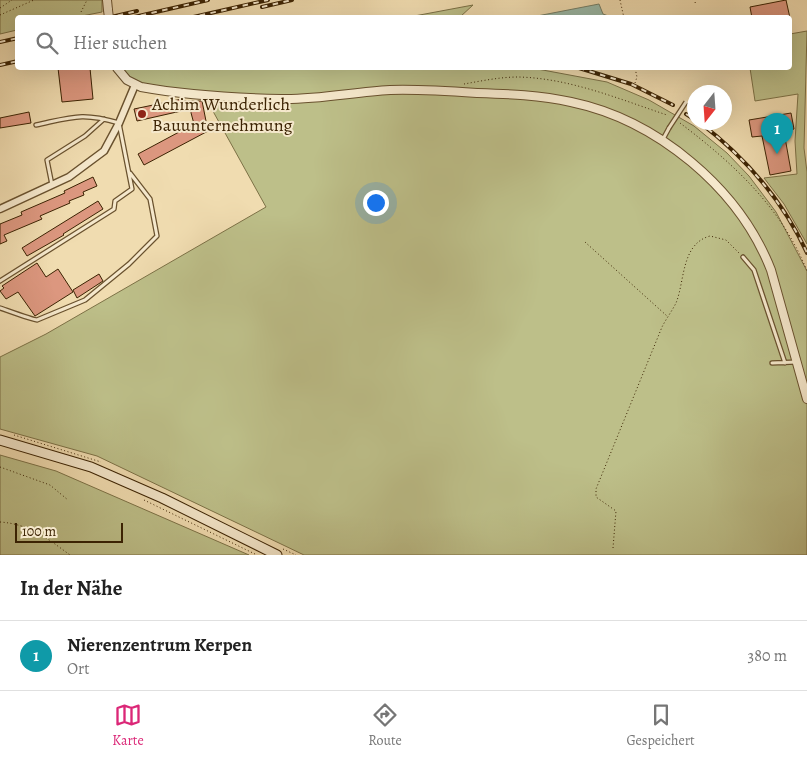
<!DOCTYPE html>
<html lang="de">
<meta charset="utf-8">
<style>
:root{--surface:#fff;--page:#f2f2f2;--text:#222;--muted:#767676;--line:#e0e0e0;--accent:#db2777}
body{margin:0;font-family:Alegreya,serif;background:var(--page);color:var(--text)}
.compass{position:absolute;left:687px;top:85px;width:45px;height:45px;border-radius:50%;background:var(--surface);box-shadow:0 5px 20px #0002;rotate:197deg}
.scale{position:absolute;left:15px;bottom:12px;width:108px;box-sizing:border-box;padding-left:5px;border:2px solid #3c2303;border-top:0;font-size:14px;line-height:18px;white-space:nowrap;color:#3c2303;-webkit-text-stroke:4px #f5e8cc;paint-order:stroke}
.you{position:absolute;left:375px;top:202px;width:18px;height:18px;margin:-12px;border:4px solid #fff;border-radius:50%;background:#1a73e8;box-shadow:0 0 0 8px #1a73e833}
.badge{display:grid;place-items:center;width:32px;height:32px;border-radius:50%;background:var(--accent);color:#fff;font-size:16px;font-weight:700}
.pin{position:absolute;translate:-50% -41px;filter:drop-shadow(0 1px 2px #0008)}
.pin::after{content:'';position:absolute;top:26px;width:18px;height:15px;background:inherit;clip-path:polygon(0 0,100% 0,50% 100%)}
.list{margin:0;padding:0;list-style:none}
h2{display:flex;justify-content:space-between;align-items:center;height:65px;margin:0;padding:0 20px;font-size:21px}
h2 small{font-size:16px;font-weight:400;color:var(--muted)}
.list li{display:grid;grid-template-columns:32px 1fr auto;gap:15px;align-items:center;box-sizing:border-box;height:70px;padding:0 20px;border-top:1px solid var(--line)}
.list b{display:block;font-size:19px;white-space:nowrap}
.list p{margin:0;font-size:16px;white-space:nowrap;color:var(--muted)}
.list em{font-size:16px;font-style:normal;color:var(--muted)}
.icon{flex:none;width:28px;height:28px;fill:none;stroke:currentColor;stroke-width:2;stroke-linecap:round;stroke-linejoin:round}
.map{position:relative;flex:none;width:807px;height:555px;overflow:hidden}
.search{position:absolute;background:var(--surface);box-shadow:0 5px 20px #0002;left:15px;right:15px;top:15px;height:55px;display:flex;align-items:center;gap:12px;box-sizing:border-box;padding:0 18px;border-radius:5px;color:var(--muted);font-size:19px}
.sheet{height:135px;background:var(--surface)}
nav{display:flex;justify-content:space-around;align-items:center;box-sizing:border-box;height:70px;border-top:1px solid var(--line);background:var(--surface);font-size:14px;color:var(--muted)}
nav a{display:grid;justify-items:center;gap:2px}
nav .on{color:var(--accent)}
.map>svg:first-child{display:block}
.green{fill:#bdbf89;stroke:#7c7146}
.water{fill:#9abcac;stroke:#747f68}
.building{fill:#dc977f;stroke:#3c2303}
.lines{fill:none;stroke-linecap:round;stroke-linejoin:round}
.service-casing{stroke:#69512e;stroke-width:5.5}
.minor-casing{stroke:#69512e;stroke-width:9}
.tertiary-casing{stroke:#69512e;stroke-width:10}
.secondary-casing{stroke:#3c2303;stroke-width:11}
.path{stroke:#3c2303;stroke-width:1;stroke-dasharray:1 2.5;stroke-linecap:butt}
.service{stroke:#f5e8cc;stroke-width:3}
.minor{stroke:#f5e8cc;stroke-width:6}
.tertiary{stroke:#f5e8cc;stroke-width:8}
.secondary{stroke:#f5e8cc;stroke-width:9}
.rail-casing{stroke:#3c2303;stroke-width:4}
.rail{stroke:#f5e8cc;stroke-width:2;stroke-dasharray:5.5;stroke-linecap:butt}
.service-bridge-casing{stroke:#69512e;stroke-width:5.5;stroke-linecap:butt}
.tertiary-bridge-casing{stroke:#69512e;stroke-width:10;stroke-linecap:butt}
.service-bridge{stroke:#f5e8cc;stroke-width:3}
.tertiary-bridge{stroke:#f5e8cc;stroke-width:8}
.poi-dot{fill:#8f2418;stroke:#f5e8cc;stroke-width:2}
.labels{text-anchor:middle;stroke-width:4;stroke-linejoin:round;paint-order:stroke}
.poi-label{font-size:18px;fill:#3c2303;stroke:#f5e8cc;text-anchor:start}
</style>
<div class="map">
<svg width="807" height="555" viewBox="0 0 807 555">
<rect width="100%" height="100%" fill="#f0dcb0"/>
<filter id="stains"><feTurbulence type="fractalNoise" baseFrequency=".004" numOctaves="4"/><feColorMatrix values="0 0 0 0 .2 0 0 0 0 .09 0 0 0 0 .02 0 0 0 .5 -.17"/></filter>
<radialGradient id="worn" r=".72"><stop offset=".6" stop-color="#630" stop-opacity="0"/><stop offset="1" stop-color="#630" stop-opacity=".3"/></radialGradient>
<!-- green -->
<path class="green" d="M0,0h102v12l-25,5 -59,1 -1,12 -17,4z
M473,5l-13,12h-52h1z
M807,31l-3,117 3,24v72l-23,-40 -20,-26 33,-4 -2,-33 3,-47 -43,7 -5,-33h40v-34z
M122,68h410l75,14 42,18 45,26 33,27 22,23 27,36 31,59v284h-503l-207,-99 -97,-27v-72l46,-23 220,-127 -62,-112c-25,-13 -67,0 -82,-27z
M0,455l56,16 193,84h-249z"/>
<!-- water -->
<path class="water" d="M599,4l4,10 8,3h-79z"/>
<!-- building -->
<path class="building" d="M786,0l4,18h-38l-2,-11z
M58,68h32l3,31 -31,3z
M182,99l2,2h18l6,30 -64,34 -6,-11 56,-30 -4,-15 -53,12 -3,-12z
M29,112l2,11 -31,5v-10z
M791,113l3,16 -10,3 7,39 -21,4 -8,-39 -10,1 -3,-17z
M93,177l4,9 -14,6 1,3 -15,6 1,2 -30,13 2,3 -38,16 3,6 -7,3v-20l22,-9 -1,-3 44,-19 -1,-2z
M98,201l5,8 -40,25 1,1 -37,21 -5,-8z
M37,263l9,14 12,-8 15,23 -38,24 -17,-24 -12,7 -6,-8 4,-3 -2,-2z
M99,274l4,7 -26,17 -4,-8z"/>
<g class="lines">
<!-- service casing -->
<g class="service-casing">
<path id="service" d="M662,141l7,-13
M52,185l-5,-25 38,-24 19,-17
M743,257l11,13 31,93
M0,281l114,-72 1,-8 17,-12 -13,-66c-37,-11 -46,-6 -83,2
M0,308c6,2 33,12 37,12l48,-20 44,-36 28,-28 -7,-37 -20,-26
M772,363l24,-1"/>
</g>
<!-- minor casing -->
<g class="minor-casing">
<path id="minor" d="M0,209l69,-32 35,-26 15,-28 16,-38"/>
</g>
<!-- tertiary casing -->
<g class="tertiary-casing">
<path id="tertiary" d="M107,0l1,10
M117,68l10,12 14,7c44,8 95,11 140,12 36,1 73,-7 109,-9 29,-1 58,1 87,3 31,1 63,2 94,9 86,18 168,86 200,168l36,129"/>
</g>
<!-- secondary casing -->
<g class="secondary-casing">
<path id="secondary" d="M0,440l91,27 71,31 115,57"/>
</g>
<!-- path -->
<path class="path" d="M620,0l4,18
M695,3l1,-3
M0,8l12,-8
M81,12l6,-12
M0,15l34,-15
M635,83l2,-6 -2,-9
M464,84c17,-3 36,-7 54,-7 51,1 101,22 149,38
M680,123c53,40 102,85 127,148
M585,242l82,74
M14,435l87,27
M0,467l50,18 18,15
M144,500l113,55
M0,522c29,2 47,16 70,33
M613,548l3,-37 -20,-14v-8l66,-162c4,-8 10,-16 14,-24 9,-22 5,-59 34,-67l16,4 13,13
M283,549l13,6"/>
<!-- service -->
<use href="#service" class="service"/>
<!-- minor -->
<use href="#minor" class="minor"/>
<!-- tertiary -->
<use href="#tertiary" class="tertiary"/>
<!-- secondary -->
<use href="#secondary" class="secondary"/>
<!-- rail casing -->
<g class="rail-casing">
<path id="rail" d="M262,7l30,-7
M107,18l30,-7
M130,18l78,-18
M189,18l79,-18
M0,42l18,-4
M0,65l18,-4
M579,68l52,16 42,21
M686,114l8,5
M699,122c45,34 84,79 108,131"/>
</g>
<!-- rail -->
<use href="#rail" class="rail"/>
<!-- service-bridge casing -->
<g class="service-bridge-casing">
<path id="service-bridge" d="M669,128l17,-26"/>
</g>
<!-- tertiary-bridge casing -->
<g class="tertiary-bridge-casing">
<path id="tertiary-bridge" d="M108,10l1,8"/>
</g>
<!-- service-bridge -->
<use href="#service-bridge" class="service-bridge"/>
<!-- tertiary-bridge -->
<use href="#tertiary-bridge" class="tertiary-bridge"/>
</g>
<!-- markers -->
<circle class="poi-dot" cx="142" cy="114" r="5"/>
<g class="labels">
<!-- poi labels -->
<g class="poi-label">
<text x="152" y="110">Achim Wunderlich<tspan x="152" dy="21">Bauunternehmung</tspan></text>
</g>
</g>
<rect width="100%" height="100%" filter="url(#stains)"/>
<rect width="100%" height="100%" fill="url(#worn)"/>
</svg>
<svg class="compass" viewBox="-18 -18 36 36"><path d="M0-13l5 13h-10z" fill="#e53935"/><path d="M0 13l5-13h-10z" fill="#767676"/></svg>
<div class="scale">100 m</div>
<div class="you"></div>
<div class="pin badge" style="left:777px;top:154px;background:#0f9aa8">1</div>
<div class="search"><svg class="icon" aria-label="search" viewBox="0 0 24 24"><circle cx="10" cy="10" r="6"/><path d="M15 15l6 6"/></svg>Hier suchen</div>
</div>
<section class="sheet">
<h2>In der Nähe<small></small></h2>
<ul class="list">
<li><span class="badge" style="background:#0f9aa8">1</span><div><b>Nierenzentrum Kerpen</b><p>Ort</p></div><em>380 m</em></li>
</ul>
</section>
<nav>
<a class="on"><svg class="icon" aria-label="map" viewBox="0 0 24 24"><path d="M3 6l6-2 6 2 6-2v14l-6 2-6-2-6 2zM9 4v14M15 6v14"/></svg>Karte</a>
<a><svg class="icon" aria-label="directions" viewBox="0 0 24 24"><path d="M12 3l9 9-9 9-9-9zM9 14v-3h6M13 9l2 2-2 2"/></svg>Route</a>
<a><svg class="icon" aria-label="saved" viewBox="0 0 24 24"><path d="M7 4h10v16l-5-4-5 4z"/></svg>Gespeichert</a>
</nav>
